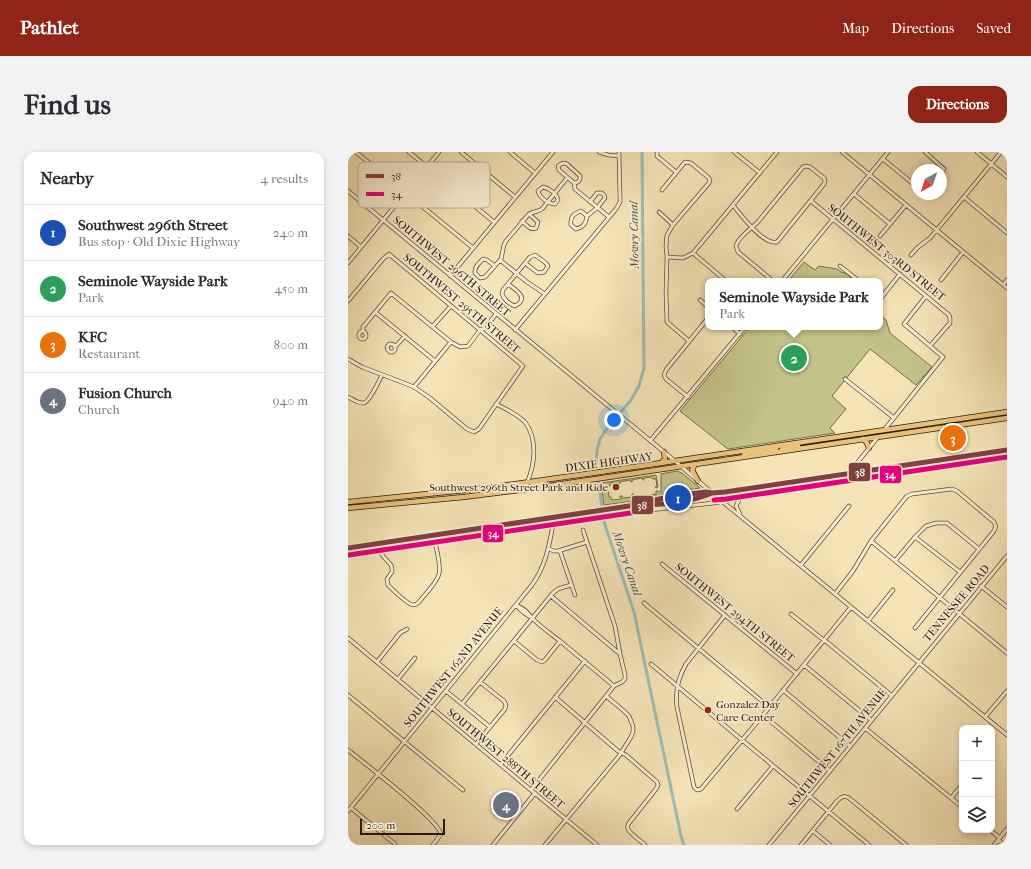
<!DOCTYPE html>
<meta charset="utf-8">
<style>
:root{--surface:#fff;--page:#f2f2f3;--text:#2b2b33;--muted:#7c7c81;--line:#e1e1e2;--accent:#8f2418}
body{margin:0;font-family:"IM FELL French Canon",serif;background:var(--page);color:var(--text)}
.controls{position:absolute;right:12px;bottom:12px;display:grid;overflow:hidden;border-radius:8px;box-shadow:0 2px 6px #0003}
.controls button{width:36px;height:36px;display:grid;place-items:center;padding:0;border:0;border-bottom:1px solid var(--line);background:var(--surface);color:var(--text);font:20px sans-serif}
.compass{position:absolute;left:563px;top:12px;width:36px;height:36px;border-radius:50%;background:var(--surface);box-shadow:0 2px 6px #0003;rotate:220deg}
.scale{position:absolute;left:12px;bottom:10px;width:85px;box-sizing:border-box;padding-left:4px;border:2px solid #2a1b10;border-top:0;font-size:11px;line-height:14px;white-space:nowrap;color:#2a1b10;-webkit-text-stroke:3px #f8edd0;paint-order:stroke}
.you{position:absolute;left:266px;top:268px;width:14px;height:14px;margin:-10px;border:3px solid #fff;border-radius:50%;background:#1a73e8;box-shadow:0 0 0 6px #1a73e833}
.badge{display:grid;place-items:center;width:26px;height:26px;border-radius:50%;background:var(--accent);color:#fff;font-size:13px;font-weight:700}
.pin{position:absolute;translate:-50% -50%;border:2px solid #fff;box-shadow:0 1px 4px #0006}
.popup{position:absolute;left:357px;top:126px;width:178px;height:52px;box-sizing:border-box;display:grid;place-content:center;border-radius:8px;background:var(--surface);filter:drop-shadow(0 1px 3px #0005);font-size:13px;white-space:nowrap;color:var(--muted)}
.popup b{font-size:15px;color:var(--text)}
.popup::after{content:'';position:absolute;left:50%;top:100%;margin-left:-8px;border:8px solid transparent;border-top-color:var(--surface)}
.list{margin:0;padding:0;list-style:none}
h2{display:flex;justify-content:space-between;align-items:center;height:52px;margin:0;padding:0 16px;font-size:17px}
h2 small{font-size:13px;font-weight:400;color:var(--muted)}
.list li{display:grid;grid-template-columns:26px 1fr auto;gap:12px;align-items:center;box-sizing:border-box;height:56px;padding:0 16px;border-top:1px solid var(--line)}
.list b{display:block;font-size:15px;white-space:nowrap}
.list p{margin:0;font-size:13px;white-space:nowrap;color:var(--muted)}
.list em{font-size:13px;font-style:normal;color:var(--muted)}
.icon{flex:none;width:22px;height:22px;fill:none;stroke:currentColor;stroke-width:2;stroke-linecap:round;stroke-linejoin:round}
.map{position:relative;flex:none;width:659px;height:693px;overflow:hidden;border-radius:12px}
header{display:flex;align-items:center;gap:24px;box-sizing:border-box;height:56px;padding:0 20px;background:var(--accent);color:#fff}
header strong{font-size:19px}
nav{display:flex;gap:22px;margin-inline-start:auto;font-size:14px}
.intro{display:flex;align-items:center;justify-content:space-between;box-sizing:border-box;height:96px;padding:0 24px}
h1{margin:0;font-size:28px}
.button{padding:10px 18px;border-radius:12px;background:var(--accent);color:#fff;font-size:14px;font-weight:700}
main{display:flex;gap:24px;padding:0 24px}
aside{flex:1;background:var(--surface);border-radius:12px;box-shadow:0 2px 6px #0003}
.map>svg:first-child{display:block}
.green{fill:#c2c289;stroke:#766e4c}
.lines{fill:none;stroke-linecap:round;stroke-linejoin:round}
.canal{stroke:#9cbeb3;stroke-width:3}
.minor-casing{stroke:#5c4d3a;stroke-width:4.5}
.highway-casing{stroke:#2a1b10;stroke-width:6}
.minor{stroke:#f8edd0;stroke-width:3}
.highway{stroke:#eac27b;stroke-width:4.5}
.bus-1-casing{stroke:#f8edd0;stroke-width:8}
.bus-2-casing{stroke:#f8edd0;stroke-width:8}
.bus-1{stroke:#804040;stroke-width:5}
.bus-2{stroke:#e5007d;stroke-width:5}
.poi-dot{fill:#8f2418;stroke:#f8edd0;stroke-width:1.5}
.labels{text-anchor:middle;stroke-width:3.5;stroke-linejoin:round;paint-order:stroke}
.street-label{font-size:11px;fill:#2a1b10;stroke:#f8edd0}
.poi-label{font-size:11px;fill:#2a1b10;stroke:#f8edd0;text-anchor:end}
.water-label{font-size:12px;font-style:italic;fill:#525449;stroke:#f8edd0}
.key{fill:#f8edd0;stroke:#baae96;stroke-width:1}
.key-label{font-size:11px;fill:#2a1b10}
.line-badge{stroke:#f8edd0;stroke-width:1.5}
.badge-label{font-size:11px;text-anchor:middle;font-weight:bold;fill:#fff}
</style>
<header>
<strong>Pathlet</strong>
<nav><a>Map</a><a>Directions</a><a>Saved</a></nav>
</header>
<div class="intro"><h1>Find us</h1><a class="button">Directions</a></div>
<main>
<aside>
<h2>Nearby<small>4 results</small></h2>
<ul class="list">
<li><span class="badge" style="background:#1a4fb4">1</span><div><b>Southwest 296th Street</b><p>Bus stop · Old Dixie Highway</p></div><em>240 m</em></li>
<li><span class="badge" style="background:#2e9e5b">2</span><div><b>Seminole Wayside Park</b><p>Park</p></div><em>450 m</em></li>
<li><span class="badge" style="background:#e8710a">3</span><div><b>KFC</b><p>Restaurant</p></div><em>800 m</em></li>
<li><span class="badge" style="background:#6b7280">4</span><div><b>Fusion Church</b><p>Church</p></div><em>940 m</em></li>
</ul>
</aside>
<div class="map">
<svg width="659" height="693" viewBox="0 0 659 693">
<rect width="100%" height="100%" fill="#f4e4b6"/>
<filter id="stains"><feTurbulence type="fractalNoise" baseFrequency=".005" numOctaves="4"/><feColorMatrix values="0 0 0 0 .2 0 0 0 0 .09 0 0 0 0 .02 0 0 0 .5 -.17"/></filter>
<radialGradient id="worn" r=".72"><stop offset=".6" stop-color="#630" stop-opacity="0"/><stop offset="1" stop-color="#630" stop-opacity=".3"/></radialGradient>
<!-- green -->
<path class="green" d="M456,110l11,8 4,-4 18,3 4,3 4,1 10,8h-67z
M532,162l6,6 4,13 42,34 -16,18 -46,-36 -38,47 14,13 -16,19 5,5 -107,16 -48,-38 70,-84h130z
M329,319l5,2 18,15 -32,5 -12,3v-5h2l1,1h2v-18z
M308,323l2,11 -1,2 -2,-1h2l-1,-8h-3l-1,-2 -8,1v2h-1l-1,-2 -10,2v2h-1l-1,-2 -10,2v2h-2v-2l-8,1v3l-2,1 1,10h2l1,3 9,-1 -1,-3h2l1,2 9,-1v-3h2l1,3 20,-3v2l-21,5 -30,4 -3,-22z"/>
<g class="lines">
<!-- canal -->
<path class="canal" d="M294,0l2,216 -5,18 -8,14 -23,27 -8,12 -3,11 -1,12 8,60 30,90 47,224 3,9"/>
<!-- minor casing -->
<g class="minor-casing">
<path id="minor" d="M8,0l117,96
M61,0l85,70
M113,0l54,45
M162,0l25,21
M251,0l9,3 11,1
M309,0v4l19,16
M386,0l26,21
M494,0l165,136
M577,0l19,17 -3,4
M629,0l30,25
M535,7l34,28
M226,31l4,-1 2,-3v-3l-13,-12 -3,-1 -3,1 -3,2 1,4 15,13 1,6 34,28
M195,35c6,1 14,7 15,13l-3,4c-7,0 -16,-7 -17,-13z
M314,38l23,-28 6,1 18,15 1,3 -1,2 -36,42 -6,10 -1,11 1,11 -1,36 1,29 22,19
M0,39l327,270 37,32 295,242
M506,42l36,30
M616,45l43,36
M463,49l138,114 1,3v5l-20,23
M385,53c7,9 31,41 44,37l47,-58 1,-3 -1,-3 -14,-11 -4,-1 -3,1 -46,56c-6,5 -20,16 -21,23 0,2 2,4 2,6l35,29
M311,60l14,13
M239,64l-6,-5c-8,3 -11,6 -10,14l5,4c8,-2 10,-6 11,-13l10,-8 8,-10 -1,-3 -2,-2h-5l-7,9
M174,69c4,4 9,10 14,7l2,-6 -9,-8
M0,84l13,11
M532,84l26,-31
M345,101l33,28
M563,103l6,-7 13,-10 10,-12 61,-74
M319,105l16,1 10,-5 84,-101
M152,108l27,22 18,12
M0,111l91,-111
M147,114l-8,-6 -4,-1c-4,4 -9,8 -8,14l5,5 5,-1 16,-18 3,-14 2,-4 22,-26c4,-4 10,-3 14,-6l25,-31
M492,114l19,15
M102,124l103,-124
M593,128l22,-28
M434,129l106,-129
M160,132c8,6 22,14 7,22 -6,-2 -12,-7 -13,-13l1,-3 27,-33 5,-2 11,8 2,3 -4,6 -6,1 -13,-10
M655,133l4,-5
M532,145l1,1 19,-24
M352,148l8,7
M0,149l35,-42 6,-5 134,112 -44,63 -5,3 -7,-3 -37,-31 -16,-11 -15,-6 -37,-14 -14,-8
M27,160l60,49
M85,174l18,-20
M384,175l8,7
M167,178l101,-121 4,-7v-4l-1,-46
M15,179l2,1 1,3v2l-2,2h-3l-2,-2v-3l1,-2 3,-1v-4l28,-34 60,49 9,5 8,-1 12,-16 5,-2 11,-14
M47,195l-1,-2 -3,-1h-2l-2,3 1,3 2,2h3l2,-2v-3l10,-11
M497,227l49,39
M66,235l37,-45
M0,245c4,2 11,7 16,6 6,-2 15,-22 18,-28
M340,245l-22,-18 -2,-4 2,-5 42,-52
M148,252c10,5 21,10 29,18 13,17 10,42 2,61
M537,277l58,-72 -39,-33 22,-28
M302,289l95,-114
M509,311l21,-26
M392,346l-4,8 4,8
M235,378l32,96 5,28
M567,385l45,35
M523,389l136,112
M201,397l5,2h4l29,-9
M32,399l3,5 8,9 1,4v3l-5,7 1,6c5,5 19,19 25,20 3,0 4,-1 6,-3 6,-8 18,-19 20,-28 2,-8 -2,-23 -4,-32
M212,399l15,44
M0,403l302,-45 64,-7 63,-12 230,-34
M547,409l20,-24 11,-11 10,-3h11l32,26
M314,412l135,110
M453,413l48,-59
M633,434l26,21
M487,442l18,-23 18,-30 36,-45 5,-2 40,-5 5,2 37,31c2,4 2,5 0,9l-79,97
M203,444l69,58 5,21v4l-3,3 -8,4 -54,-45
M296,451l125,104
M168,453c5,6 9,10 17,13
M443,462l30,24 7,5 63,52
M377,463l-39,49c-7,12 -11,28 -9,43l17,80 3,3 4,-1 62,-74 88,-108
M520,469l25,-31
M0,486l249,207
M166,489l23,19 5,2 3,-2 15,-19c-9,-7 -19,-14 -27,-22 -6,-7 -8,-10 -17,-14
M29,510l23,-29 7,-4
M303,512l91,76 127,105
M456,513l67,55
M50,527l17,-21
M132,530l24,19 2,4 -1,4 -15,18
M435,538l67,56
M98,539l44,36 -14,17
M0,543l115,95
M207,545l63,54 8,4 31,27 1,3 -2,4 -27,34c-1,2 -2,3 -1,6 2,5 13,12 17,16
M114,552l91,-111 5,-4 13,-4
M415,563l67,56
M637,565l22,-26
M517,576l97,79
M0,598c16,13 90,69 93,84l-8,11
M153,612l84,-103
M183,638l83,-104
M603,646l11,-13
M3,656l44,36
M389,657l36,-43
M0,659l184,-226c13,-18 17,-38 21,-60
M642,678l10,8
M465,679l17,14
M650,688l7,5
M145,693l42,-52
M197,693l74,-89 12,-19 2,-5v-6l-4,-10 -5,-5 -18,-15
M421,693l238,-289
M453,693l36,-44c4,-4 7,-6 12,-3l57,47
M646,693l13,-16"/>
</g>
<!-- highway casing -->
<g class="highway-casing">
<path id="highway" d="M515,287l4,4 2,5
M433,299l2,-3 15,-2
M396,303l30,-5 3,-3v-1
M313,311l4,-4 -1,-7
M347,312l-3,6 6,11
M180,337l5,-4 10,-1
M140,341l5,-2 31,-5 3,-3
M0,350l138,-14 107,-15 414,-61
M0,356l116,-11 64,-8 479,-71"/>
</g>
<!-- minor -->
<use href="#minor" class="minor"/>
<!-- highway -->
<use href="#highway" class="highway"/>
<!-- bus-1 casing -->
<g class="bus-1-casing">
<path id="bus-1" d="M358,340l6,1c-23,10 -51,12 -76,12 6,-3 12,-4 19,-5 17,-4 34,-6 51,-8z
M364,341l13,-1 282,-42
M0,396l288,-43"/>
</g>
<!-- bus-2 casing -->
<g class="bus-2-casing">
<path id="bus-2" d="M366,348l12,-1 281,-42
M1,403l288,-43"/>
</g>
<!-- bus-1 -->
<use href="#bus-1" class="bus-1"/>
<!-- bus-2 -->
<use href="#bus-2" class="bus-2"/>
</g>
<!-- markers -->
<g class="poi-dot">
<circle cx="268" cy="335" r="4"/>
<circle cx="360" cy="558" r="4"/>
</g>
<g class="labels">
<!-- street labels -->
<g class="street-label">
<text transform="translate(539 100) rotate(39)" y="4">SOUTHWEST 303RD STREET</text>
<text transform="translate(104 114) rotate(40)" y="4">SOUTHWEST 296TH STREET</text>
<text transform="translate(114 151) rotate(40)" y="4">SOUTHWEST 295TH STREET</text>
<text transform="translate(261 310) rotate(-8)" y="4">DIXIE HIGHWAY</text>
<text transform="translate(608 451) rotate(-50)" y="4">TENNESSEE ROAD</text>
<text transform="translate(387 460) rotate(39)" y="4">SOUTHWEST 294TH STREET</text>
<text transform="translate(105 515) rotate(-51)" y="4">SOUTHWEST 162ND AVENUE</text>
<text transform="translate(489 596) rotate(-51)" y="4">SOUTHWEST 167TH AVENUE</text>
<text transform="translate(158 606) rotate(40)" y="4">SOUTHWEST 288TH STREET</text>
</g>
<!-- poi labels -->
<g class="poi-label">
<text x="260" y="339">Southwest 296th Street Park and Ride</text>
<text x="368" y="556" text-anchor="start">Gonzalez Day<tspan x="368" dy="13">Care Center</tspan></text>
</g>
<!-- water labels -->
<g class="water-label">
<text transform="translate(286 83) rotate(-91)" y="4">Mowry Canal</text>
<text transform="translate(279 411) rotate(71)" y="4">Mowry Canal</text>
</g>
</g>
<!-- legend -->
<rect x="10" y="10" width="132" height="46" rx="6" class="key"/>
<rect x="18" y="22" width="18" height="4" fill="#804040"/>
<rect x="18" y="40" width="18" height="4" fill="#e5007d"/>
<g class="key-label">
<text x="43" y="28">38</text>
<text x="43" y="46">34</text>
</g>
<g class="line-badge">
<rect x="500" y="310" width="23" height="20" rx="4" fill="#804040"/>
<rect x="531" y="313" width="23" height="19" rx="4" fill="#e5007d"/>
<rect x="283" y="343" width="23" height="20" rx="4" fill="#804040"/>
<rect x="134" y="372" width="22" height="19" rx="4" fill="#e5007d"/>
</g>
<g class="badge-label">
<text x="512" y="324">38</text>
<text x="542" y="326">34</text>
<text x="294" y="357">38</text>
<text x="145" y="385">34</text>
</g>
<rect width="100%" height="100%" filter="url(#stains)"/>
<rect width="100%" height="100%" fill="url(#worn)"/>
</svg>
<div class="controls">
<button>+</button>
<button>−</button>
<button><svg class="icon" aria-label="layers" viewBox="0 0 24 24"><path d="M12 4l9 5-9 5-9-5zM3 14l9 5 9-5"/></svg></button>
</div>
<svg class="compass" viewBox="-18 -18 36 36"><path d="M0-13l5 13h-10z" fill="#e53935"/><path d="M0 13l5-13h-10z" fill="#7c7c81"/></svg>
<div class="scale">200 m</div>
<div class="you"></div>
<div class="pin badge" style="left:330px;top:346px;background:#1a4fb4">1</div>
<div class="pin badge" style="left:446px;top:206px;background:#2e9e5b">2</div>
<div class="popup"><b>Seminole Wayside Park</b>Park</div>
<div class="pin badge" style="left:605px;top:286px;background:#e8710a">3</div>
<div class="pin badge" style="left:158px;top:653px;background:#6b7280">4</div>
</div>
</main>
